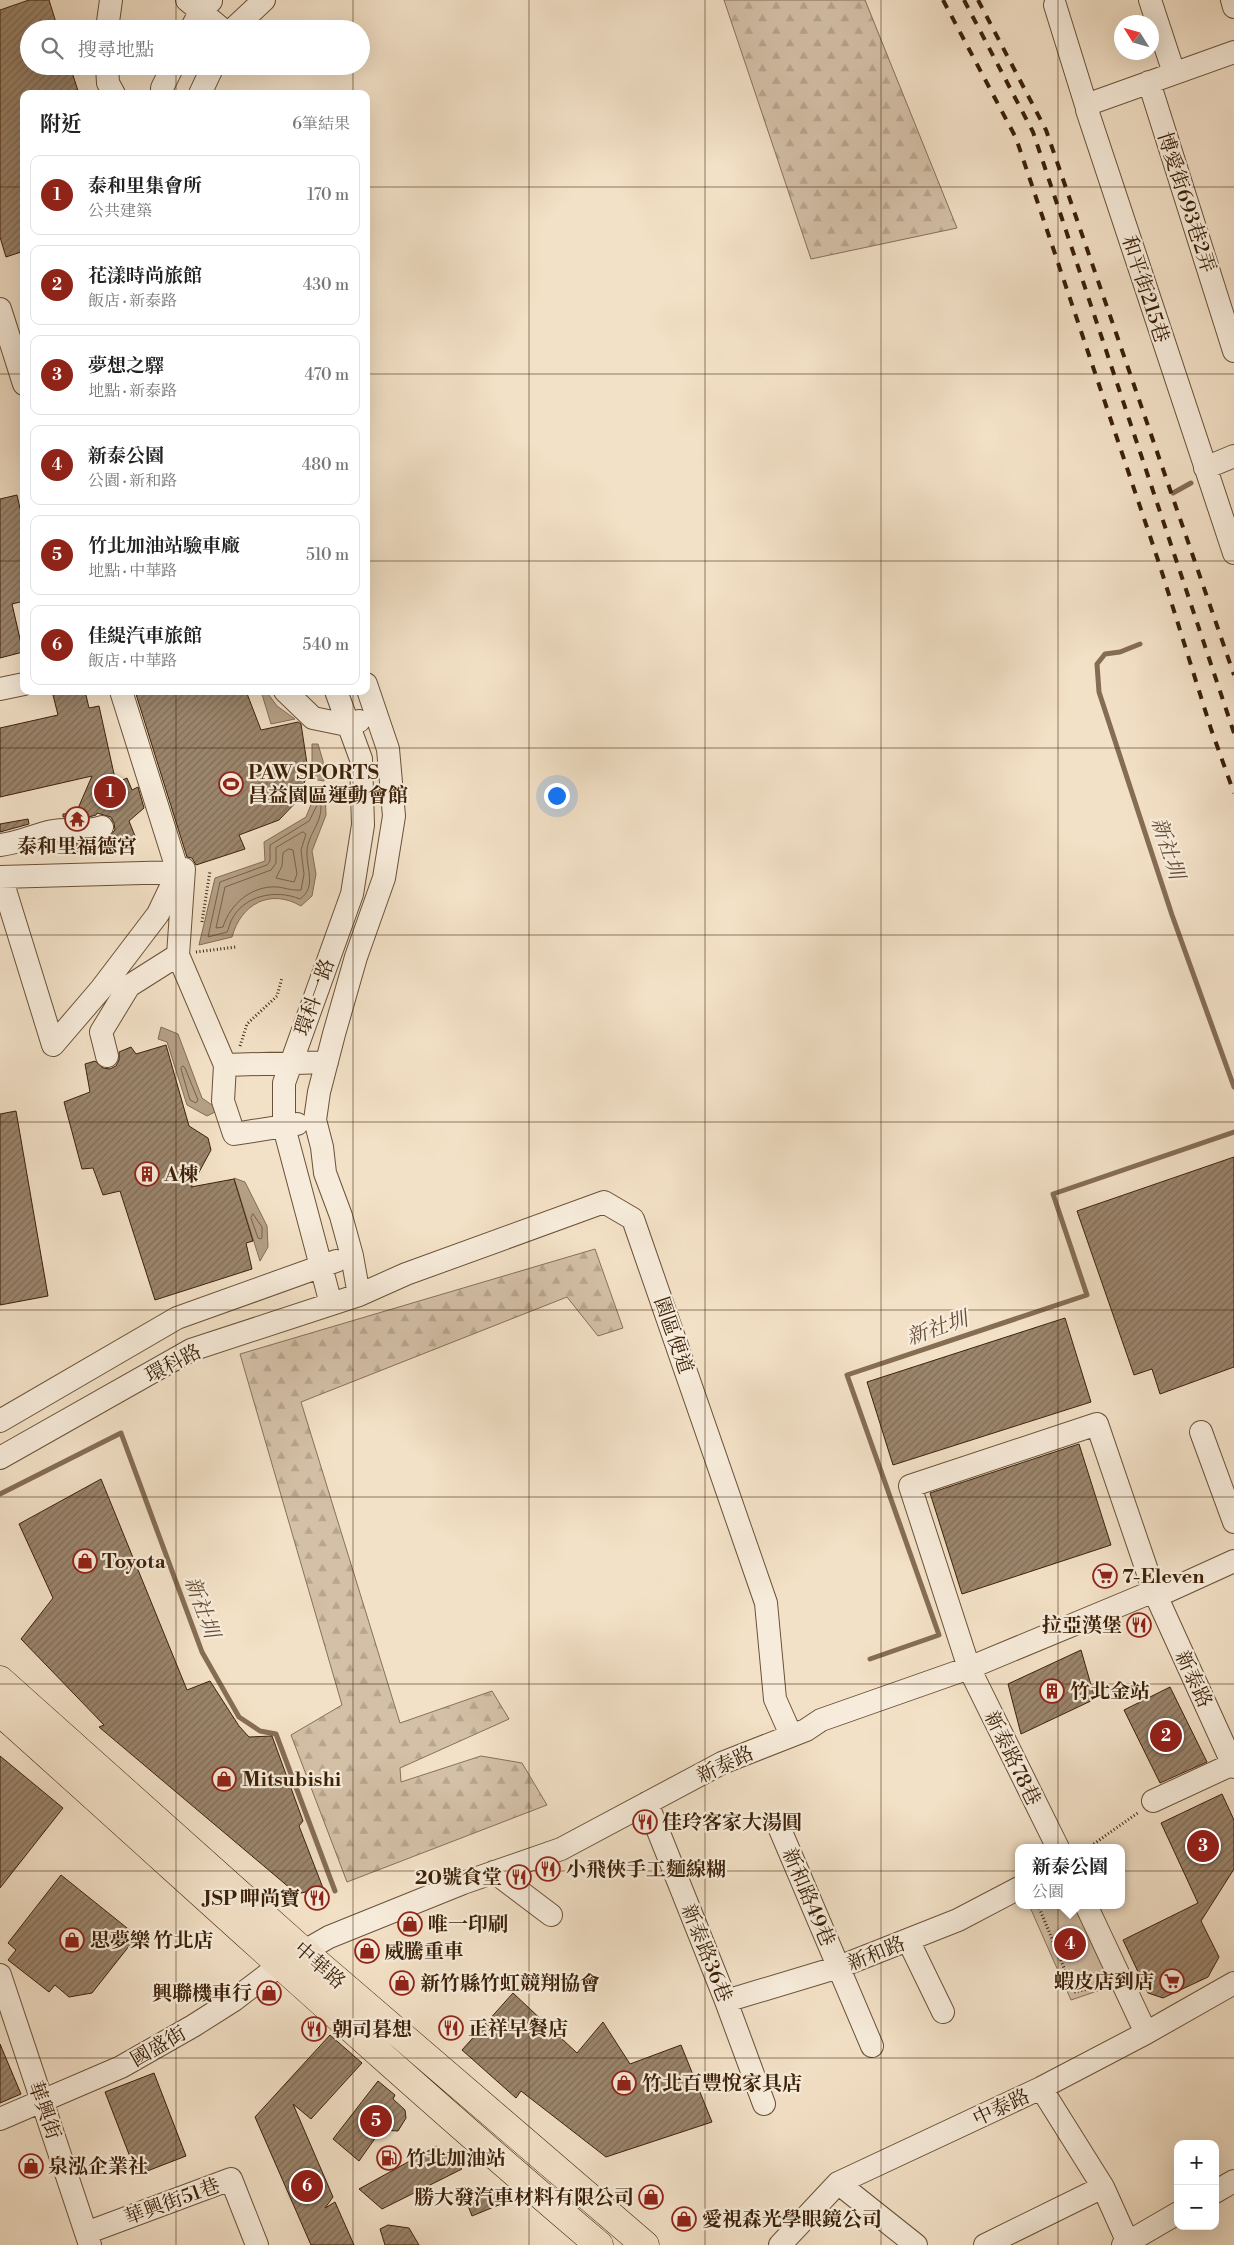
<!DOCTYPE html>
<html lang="zh-TW">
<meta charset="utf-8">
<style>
:root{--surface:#fff;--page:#f2f2f2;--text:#222;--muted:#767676;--line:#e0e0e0;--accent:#8f2418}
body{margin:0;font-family:"Libre Bodoni","Noto Serif TC",serif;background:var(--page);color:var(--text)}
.controls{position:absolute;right:15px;bottom:15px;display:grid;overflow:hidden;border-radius:10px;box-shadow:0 5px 20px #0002}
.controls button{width:45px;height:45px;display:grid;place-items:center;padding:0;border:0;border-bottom:1px solid var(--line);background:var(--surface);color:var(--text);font:25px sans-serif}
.compass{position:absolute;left:1114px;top:15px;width:45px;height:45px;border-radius:50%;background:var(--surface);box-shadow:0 5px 20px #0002;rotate:307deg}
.you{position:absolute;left:556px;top:795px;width:18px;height:18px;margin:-12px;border:4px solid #fff;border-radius:50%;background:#1a73e8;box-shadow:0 0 0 8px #1a73e833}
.badge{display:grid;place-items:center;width:32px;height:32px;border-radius:50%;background:var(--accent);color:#fff;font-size:16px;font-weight:700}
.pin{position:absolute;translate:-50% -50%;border:2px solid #fff;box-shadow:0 1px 5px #0006}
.popup{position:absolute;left:1015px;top:1844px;width:110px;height:65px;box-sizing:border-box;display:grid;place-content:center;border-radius:10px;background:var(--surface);filter:drop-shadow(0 1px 4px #0005);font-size:16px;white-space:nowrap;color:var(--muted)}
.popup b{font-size:19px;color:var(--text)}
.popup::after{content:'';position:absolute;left:50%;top:100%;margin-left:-10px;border:10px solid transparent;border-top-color:var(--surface)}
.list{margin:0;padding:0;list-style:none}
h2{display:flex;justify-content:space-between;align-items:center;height:65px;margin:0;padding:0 20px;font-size:21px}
h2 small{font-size:16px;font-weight:400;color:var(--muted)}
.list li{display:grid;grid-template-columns:32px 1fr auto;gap:15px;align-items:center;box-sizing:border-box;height:80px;margin:0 10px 10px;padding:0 10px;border:1px solid var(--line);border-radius:10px}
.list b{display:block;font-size:19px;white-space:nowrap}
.list p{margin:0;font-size:16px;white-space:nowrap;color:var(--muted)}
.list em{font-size:16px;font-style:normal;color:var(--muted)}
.icon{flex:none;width:28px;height:28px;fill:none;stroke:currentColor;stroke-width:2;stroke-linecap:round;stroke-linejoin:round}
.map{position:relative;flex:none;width:1234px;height:2245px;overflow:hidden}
.search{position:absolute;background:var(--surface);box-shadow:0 5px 20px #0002;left:20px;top:20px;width:350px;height:55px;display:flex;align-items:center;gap:12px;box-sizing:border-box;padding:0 18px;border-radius:28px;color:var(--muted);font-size:19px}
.panel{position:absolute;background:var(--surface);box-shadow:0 5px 20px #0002;left:20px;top:90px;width:350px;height:605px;border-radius:10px}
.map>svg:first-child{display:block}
.forest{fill:url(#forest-firs);stroke:#887058}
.green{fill:#d4c0a7;stroke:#887058}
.water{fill:#b5a086;stroke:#856d54}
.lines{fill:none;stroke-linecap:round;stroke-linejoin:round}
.shore{stroke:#786048;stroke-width:1}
.stream{stroke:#856d54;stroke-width:5}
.building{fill:url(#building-hatch);stroke:#3c2109}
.minor-casing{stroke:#6a5138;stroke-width:24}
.major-casing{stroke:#3c2109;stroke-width:29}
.path{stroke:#3c2109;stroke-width:3;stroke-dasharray:1 2.5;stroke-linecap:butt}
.minor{stroke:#f7ecdb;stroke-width:22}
.major{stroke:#f3e1c7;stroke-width:28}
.rail{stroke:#3c2109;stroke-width:4;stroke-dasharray:9 9;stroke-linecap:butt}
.grid{fill:none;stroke:#3c2109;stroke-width:1;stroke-opacity:0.55}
.labels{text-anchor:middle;stroke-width:4.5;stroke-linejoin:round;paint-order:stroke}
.street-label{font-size:20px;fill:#3c2109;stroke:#f7ecdb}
.poi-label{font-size:20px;font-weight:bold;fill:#3c2109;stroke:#f7ecdb;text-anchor:start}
.water-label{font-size:21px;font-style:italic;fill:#664d35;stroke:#f7ecdb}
</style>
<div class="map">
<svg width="1234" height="2245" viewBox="0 0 1234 2245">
<defs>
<pattern id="forest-firs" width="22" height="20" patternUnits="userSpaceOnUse" patternTransform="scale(1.25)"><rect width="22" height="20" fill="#d4c0a7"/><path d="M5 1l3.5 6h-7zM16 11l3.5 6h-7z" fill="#b7a58e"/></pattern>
<pattern id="building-hatch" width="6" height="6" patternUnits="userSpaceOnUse" patternTransform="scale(1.25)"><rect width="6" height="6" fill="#9b856c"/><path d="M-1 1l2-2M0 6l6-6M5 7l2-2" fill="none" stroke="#806c57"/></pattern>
</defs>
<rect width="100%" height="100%" fill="#f3e1c7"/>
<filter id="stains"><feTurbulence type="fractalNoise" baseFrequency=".004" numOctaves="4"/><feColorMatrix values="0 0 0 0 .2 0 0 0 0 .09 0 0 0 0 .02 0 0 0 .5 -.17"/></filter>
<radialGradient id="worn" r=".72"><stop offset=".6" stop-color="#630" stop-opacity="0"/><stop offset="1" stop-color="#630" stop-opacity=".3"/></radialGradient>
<!-- forest -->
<path class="forest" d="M724,0h141l92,228 -146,31z
M595,1249l28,79 -25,8 -31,-39 -266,105 99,321 92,-32 17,28 -109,49 1,14 80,-26 41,7 25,42 -200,77 -56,-147 51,-30 -102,-351z"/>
<!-- green -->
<path class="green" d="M1029,1905h45l41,80 -44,15z"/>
<!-- water -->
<path class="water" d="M261,691h5l11,15 18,13 -24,5z
M312,744h6l5,17 1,20 -12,-2z
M325,788l1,27 -14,36 4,23 -4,22 -11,10c-31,-18 -60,-2 -69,31l-33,8 16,-67 50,-17 -1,-19 42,-25 10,-25z
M161,1027l17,7 24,64 17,12 -12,6 -20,-11 -20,-63 -9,-3z
M234,1178l11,4 22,44 1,21 -8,14z"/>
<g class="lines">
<!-- shore -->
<path class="shore" d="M318,804l3,2c1,17 -14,30 -14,45 -1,17 10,36 -7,48 -24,-10 -57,-4 -69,22 -2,4 -2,8 -4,11l-19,5 12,-55 47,-17 3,-4v-16l39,-24z
M303,832l3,2 -5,16 3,24 -3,16c-7,1 -16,-2 -23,-3 -26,-2 -48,17 -55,40l-7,1 9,-41 46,-17 5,-7v-15z
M289,849l4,1 4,24 -3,8 -18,-4 6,-12 1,-13z
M183,1066l2,2 13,32 -2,3 -6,-3 -9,-31z
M253,1214l9,13v10l-1,2 -3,-1 -7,-20z"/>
<!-- stream -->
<path class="stream" d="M1173,493l18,-10
M1140,644l-20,8 -15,2 -8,10 2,28 73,223 62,172
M88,850h18
M0,1494l121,-61 81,219 37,65 21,14 16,3 59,157
M870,1659l69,-24 -92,-260 240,-80 -34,-101 181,-62"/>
</g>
<!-- building -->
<path class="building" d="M29,0h20l9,29h-29v37h41l9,28h-55v157l-18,6 -6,-20v-227z
M17,495l7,31v75l-12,3 11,48 -23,6v-159z
M52,691h33l4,17 10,-2 17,77 11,-5 5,12 6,-3 6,21 -15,13 6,15 -24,11 -4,-8 8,-9 -1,-7 -3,-6 -14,-4 -1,2 -7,2h-26v-3l13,-1 16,-37 -92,21v-69l58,-13z
M135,691h111l15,39 37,-8 3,2 7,46 -8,28 -21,22 -40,15 6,14 -49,16 -4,-7 -5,-1z
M28,819l1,5 -29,8v-8z
M71,843h15l-3,10 -13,-4z
M166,1045l23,81 19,12 3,12 -20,37 43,-8 19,62 -7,2 6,26 -97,31 -35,-109 -17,4 -10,-27 -11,1 -18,-67 26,-10 -5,-28 10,-3 8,7 7,1 6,-3 3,-6v-8l12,-5 5,7z
M16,1111l32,185 -48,9v-191z
M1234,1157v210l-74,27 -8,-25 -18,6 -57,-164z
M1065,1318l26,84 -198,63 -26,-83z
M1079,1444l32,101 -149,49 -32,-101z
M101,1479l86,211 23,-9 29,45 10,11 23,-1 31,85 -4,5 24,62 -26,6 -198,-167 5,-2 -83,-86 32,-41 -34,-74z
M1081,1650l14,49 -74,35 -13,-50z
M1170,1687l37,75 -47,21 -36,-73z
M0,1756l63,52 -63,80z
M1222,1794l12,26v49l-33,52 18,36 -11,20 -45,21 -15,-5 -25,-53 75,-37 -37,-80z
M61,1875l76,61 -45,57 -23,4 -14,-12 -6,7 -41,-32 8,-10 -8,-7z
M513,1993l64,60 26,-31 27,42 51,-19 31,77 -106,35 -85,-66 -5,7 -54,-48z
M330,2035l32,28 -51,56 -18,-15 40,93 -8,11 10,-6 19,43h-43l-56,-128z
M0,2044l21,50 -21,9z
M154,2073l32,83 -49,19 -32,-83z
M378,2081l17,14 -2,4 12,11 1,8 -8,13 -17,-1 -22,31 -26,-22z
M437,2146l25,23 -80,40 -23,-20z
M501,2189l5,13 -34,14 -5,-13z
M388,2225l21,3 10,17h-34l-5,-16z"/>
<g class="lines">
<!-- minor casing -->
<g class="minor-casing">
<path id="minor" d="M187,0l35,29
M1150,0l24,73
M1232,0l2,7
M1055,5l31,100 148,-53
M107,29l4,-29
M191,29l10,-19 10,-9
M233,29l31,-29
M107,66l1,17 6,11
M1149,82l85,269
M162,94v-6l11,-22
M200,94l13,-28
M1087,110l147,443
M0,309l24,75
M1205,468l29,-12
M0,689l24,-5
M285,691l28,27 34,7 12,-4
M0,845c19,-2 34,-10 53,-14 17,-3 33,2 49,-4
M184,869l-6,86 47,110
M0,877l178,-5
M1,877l52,168 48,-56 57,-75 20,-42 -57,-181
M107,1056l-6,-24 28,-46 49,-31
M297,1124l-63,10 -11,-33 2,-36 102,-3
M359,1295l-7,-39 -11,-40 -16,-43 -3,-26 -7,-27 4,-28 15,-58 22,-77 28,-79 10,-62 -6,-67 -22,-65
M331,1304l-47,-177v-44l68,-189 11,-69 -2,-66 -25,-68
M0,1421l177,-103 159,-57
M1201,1432l33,90
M0,1458l191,-108 168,-55 47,-21 198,-72 29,17 133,384 9,96 16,36
M1153,1801l80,-37
M647,1803l79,198 38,103
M779,1827l93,219
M1058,1848l-89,-180 -59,-182 187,-62 57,167 80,176
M494,1872l57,43
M1086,1905l60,128
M908,1940l35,72
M0,1975l90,270
M726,2001l113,-34 119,-47 61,-32
M1041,2088l62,99 26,58
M0,2119l121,-52 72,-41 41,-26 46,-35 49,-28 134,-54 98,-34 161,-86 84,-33 15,-10 148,-52 185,-77h14l66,-30
M838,2183l78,62
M1215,2192l19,-11
M86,2233l145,-54 26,66
M780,2245l58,-62 203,-95 105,-55 88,-50
M985,2245l118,-58
M1123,2245l55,-32"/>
</g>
<!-- major casing -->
<g class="major-casing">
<path id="major" d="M0,1680l303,271 342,294
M0,1712c199,178 395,360 599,533"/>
</g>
<!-- path -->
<path class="path" d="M202,922l8,-51
M196,952l40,-5
M240,1046l7,-22 30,-28 5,-18
M1088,1848l51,-36
M1038,1905l36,87 29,-6
M1053,1941l13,3 15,-4"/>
<!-- minor -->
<use href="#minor" class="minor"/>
<!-- major -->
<use href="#major" class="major"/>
<!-- rail -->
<path class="rail" d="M943,0l73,138 143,425 52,166 23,64
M964,0l69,132 201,601
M978,0l68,130 188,545"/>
</g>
<!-- grid -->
<path class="grid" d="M176,0v29M353,0v29M529,0v2245M705,0v2245M881,0v2245M1058,0v2245M176,66v28M353,66v28M0,187h24M366,187h868M0,374h24M366,374h868M0,561h24M366,561h868M176,691v1554M353,691v1554M0,748h1234M0,935h1234M0,1122h1234M0,1310h1234M0,1497h1234M0,1684h1234M0,1871h1234M0,2058h1234"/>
<!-- icons -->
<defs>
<g id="stadium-ring" transform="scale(1.25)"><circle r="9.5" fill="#f7ecdb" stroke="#8f2418" stroke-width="1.5"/><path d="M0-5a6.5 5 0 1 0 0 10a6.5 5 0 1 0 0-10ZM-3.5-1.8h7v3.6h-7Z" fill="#8f2418"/></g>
<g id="temple-ring" transform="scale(1.25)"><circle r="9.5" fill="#f7ecdb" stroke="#8f2418" stroke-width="1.5"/><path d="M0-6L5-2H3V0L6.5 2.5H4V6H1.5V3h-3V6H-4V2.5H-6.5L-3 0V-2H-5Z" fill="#8f2418"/></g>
<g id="building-ring" transform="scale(1.25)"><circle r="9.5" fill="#f7ecdb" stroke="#8f2418" stroke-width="1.5"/><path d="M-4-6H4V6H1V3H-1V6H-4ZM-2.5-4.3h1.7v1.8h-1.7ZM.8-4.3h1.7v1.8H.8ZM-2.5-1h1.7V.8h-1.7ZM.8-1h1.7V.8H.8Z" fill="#8f2418"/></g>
<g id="shop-ring" transform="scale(1.25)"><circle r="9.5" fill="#f7ecdb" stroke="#8f2418" stroke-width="1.5"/><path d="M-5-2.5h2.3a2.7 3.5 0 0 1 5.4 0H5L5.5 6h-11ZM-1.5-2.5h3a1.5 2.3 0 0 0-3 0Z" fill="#8f2418"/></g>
<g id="supermarket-ring" transform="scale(1.25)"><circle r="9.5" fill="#f7ecdb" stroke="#8f2418" stroke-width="1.5"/><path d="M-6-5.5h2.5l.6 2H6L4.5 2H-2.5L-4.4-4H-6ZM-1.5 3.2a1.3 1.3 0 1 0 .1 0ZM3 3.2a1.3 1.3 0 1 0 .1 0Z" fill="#8f2418"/></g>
<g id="restaurant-ring" transform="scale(1.25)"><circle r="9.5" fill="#f7ecdb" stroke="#8f2418" stroke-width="1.5"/><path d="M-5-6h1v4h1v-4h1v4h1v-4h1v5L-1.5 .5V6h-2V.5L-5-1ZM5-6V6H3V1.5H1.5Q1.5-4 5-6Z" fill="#8f2418"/></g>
<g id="fuel-ring" transform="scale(1.25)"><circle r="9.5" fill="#f7ecdb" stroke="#8f2418" stroke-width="1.5"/><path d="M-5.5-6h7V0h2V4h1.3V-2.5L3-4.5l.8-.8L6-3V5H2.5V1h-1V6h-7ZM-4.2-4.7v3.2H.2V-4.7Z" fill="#8f2418"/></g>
</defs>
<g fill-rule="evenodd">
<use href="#stadium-ring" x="231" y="784"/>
<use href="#temple-ring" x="77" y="819"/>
<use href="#building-ring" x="147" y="1174"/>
<use href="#shop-ring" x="85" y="1561"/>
<use href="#supermarket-ring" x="1105" y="1576"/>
<use href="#restaurant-ring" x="1139" y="1625"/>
<use href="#building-ring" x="1052" y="1691"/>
<use href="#shop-ring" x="224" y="1779"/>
<use href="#restaurant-ring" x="645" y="1822"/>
<use href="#restaurant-ring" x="548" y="1869"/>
<use href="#restaurant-ring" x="519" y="1877"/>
<use href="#restaurant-ring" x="317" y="1898"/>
<use href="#shop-ring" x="410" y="1924"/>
<use href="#shop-ring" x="72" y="1940"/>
<use href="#shop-ring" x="367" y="1951"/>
<use href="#supermarket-ring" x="1172" y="1981"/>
<use href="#shop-ring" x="402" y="1983"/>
<use href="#shop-ring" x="269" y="1993"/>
<use href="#restaurant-ring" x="451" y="2028"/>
<use href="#restaurant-ring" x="314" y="2029"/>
<use href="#shop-ring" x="624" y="2083"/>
<use href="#fuel-ring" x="389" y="2158"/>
<use href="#shop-ring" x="31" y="2166"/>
<use href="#shop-ring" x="651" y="2197"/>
<use href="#shop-ring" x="684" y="2219"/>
</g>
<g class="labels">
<!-- street labels -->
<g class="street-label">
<text transform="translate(1187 202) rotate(72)" y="7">博愛街693巷2弄</text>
<text transform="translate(1146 289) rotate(72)" y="7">和平街215巷</text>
<text transform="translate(314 997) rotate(-70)" y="7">環科一路</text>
<text transform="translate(674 1335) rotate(71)" y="7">園區便道</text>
<text transform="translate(173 1363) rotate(-27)" y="7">環科路</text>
<text transform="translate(1194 1679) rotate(65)" y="7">新泰路</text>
<text transform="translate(1013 1758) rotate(64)" y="7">新泰路78巷</text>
<text transform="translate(725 1764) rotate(-25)" y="7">新泰路</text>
<text transform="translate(809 1897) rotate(67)" y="7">新和路49巷</text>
<text transform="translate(707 1953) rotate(68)" y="7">新泰路36巷</text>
<text transform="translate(876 1953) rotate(-22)" y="7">新和路</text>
<text transform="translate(320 1965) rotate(41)" y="7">中華路</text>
<text transform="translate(158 2046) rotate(-30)" y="7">國盛街</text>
<text transform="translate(1001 2107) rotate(-25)" y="7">中泰路</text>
<text transform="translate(45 2110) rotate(71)" y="7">華興街</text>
<text transform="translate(172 2201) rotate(-20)" y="7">華興街51巷</text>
</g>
<!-- poi labels -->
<g class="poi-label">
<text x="248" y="779">PAW SPORTS<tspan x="248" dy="23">昌益園區運動會館</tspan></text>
<text x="77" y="853" text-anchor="middle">泰和里福德宮</text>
<text x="164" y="1181">A棟</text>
<text x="102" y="1568">Toyota</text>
<text x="1122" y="1583">7-Eleven</text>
<text x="1122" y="1632" text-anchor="end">拉亞漢堡</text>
<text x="1070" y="1698">竹北金站</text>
<text x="242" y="1786">Mitsubishi</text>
<text x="662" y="1829">佳玲客家大湯圓</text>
<text x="566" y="1876">小飛俠手工麵線糊</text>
<text x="502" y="1884" text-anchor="end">20號食堂</text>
<text x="300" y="1905" text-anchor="end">JSP 呷尚寶</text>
<text x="428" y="1931">唯一印刷</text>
<text x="90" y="1947">思夢樂 竹北店</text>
<text x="384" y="1958">威騰重車</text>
<text x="1154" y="1988" text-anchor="end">蝦皮店到店</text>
<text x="420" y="1990">新竹縣竹虹競翔協會</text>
<text x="252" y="2000" text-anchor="end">興聯機車行</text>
<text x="468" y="2035">正祥早餐店</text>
<text x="332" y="2036">朝司暮想</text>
<text x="642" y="2090">竹北百豐悅家具店</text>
<text x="406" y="2165">竹北加油站</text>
<text x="48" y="2173">泉泓企業社</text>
<text x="634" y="2204" text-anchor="end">勝大發汽車材料有限公司</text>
<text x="702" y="2226">愛視森光學眼鏡公司</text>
</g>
<!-- water labels -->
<g class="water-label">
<text transform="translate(1168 848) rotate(72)" y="7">新社圳</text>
<text transform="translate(937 1328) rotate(-19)" y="7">新社圳</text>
<text transform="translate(202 1607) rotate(70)" y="7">新社圳</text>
</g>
</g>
<rect width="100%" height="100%" filter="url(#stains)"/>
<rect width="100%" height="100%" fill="url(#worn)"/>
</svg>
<div class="controls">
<button>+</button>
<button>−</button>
</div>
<svg class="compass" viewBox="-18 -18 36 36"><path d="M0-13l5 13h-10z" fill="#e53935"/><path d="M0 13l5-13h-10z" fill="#767676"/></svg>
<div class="you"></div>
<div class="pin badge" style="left:110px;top:792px">1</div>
<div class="pin badge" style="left:1166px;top:1736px">2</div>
<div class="pin badge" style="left:1203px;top:1846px">3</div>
<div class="pin badge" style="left:1070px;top:1944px">4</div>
<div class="popup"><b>新泰公園</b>公園</div>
<div class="pin badge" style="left:376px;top:2121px">5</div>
<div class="pin badge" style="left:307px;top:2186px">6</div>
<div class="search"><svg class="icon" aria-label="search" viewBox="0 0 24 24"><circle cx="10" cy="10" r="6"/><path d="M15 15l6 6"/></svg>搜尋地點</div>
<section class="panel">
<h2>附近<small>6筆結果</small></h2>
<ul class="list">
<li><span class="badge">1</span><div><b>泰和里集會所</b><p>公共建築</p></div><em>170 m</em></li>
<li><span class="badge">2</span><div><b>花漾時尚旅館</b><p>飯店 · 新泰路</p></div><em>430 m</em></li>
<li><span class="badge">3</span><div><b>夢想之驛</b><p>地點 · 新泰路</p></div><em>470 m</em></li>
<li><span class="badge">4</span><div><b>新泰公園</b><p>公園 · 新和路</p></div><em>480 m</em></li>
<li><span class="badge">5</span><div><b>竹北加油站驗車廠</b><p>地點 · 中華路</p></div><em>510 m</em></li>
<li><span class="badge">6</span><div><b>佳緹汽車旅館</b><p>飯店 · 中華路</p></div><em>540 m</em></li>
</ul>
</section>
</div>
